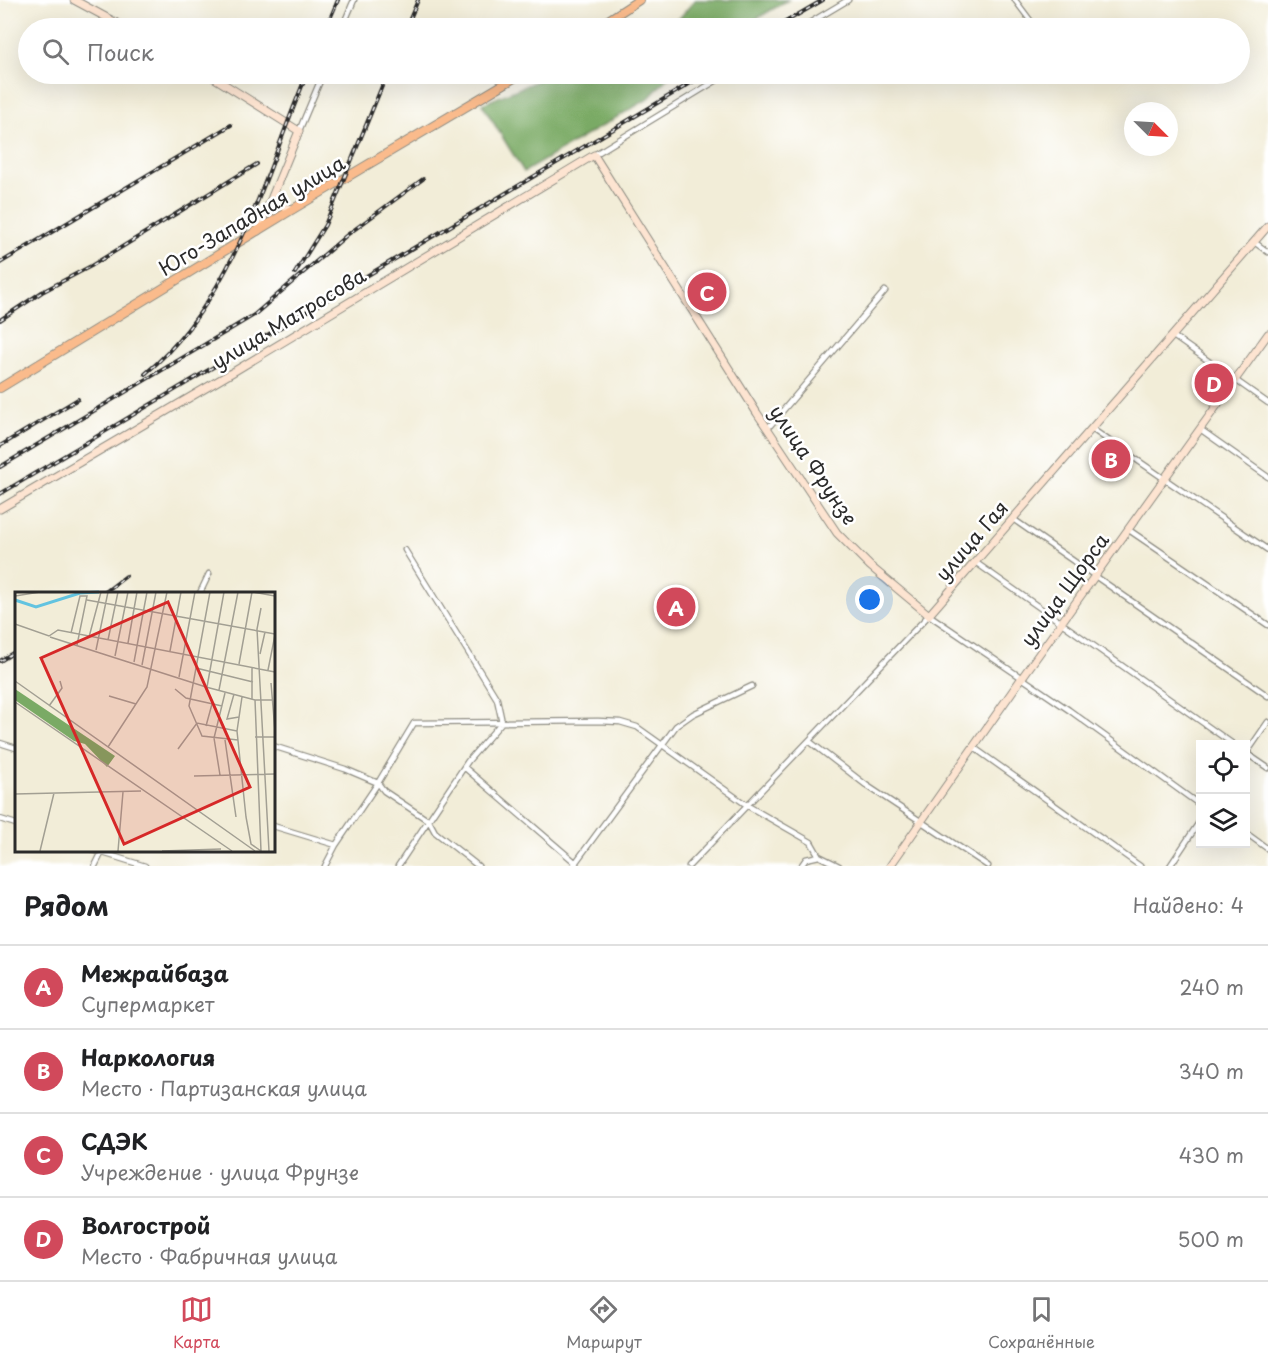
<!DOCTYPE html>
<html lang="ru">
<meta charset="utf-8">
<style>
:root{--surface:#fff;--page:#f2f2f2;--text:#202124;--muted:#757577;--line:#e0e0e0;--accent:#d1495b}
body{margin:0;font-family:"Playpen Sans",sans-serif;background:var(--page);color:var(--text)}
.controls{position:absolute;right:18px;bottom:18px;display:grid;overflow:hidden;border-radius:0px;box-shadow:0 6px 24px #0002}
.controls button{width:54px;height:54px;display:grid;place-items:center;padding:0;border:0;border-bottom:2px solid var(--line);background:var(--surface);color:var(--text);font:30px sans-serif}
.compass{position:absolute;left:1124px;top:102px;width:54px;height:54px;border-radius:50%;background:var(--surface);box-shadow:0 6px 24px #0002;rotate:114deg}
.you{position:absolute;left:870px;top:600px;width:21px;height:21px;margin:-15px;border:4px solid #fff;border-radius:50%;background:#1a73e8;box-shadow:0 0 0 9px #1a73e833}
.badge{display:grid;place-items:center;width:39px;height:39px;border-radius:50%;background:var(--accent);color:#fff;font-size:20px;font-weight:700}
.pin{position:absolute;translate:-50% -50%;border:3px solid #fff;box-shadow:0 2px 6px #0006}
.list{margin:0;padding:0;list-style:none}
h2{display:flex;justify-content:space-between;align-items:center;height:78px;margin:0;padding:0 24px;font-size:26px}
h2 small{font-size:20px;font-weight:400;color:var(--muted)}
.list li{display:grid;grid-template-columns:39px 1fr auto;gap:18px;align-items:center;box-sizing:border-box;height:84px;padding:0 24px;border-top:2px solid var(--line)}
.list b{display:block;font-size:22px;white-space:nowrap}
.list p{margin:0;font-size:20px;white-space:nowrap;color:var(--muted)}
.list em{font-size:20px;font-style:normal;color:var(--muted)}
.icon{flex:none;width:33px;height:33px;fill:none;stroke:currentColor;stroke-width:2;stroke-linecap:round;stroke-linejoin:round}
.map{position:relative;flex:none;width:1268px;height:866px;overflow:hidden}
.search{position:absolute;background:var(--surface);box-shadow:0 6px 24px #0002;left:18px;right:18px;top:18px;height:66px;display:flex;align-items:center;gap:15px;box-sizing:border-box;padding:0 21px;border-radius:33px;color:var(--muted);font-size:22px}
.sheet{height:414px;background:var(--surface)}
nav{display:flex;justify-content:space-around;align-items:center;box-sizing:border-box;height:84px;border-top:2px solid var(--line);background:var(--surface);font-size:16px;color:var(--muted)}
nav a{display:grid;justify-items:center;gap:3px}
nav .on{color:var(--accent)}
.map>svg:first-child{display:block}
.forest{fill:#7aaa65;stroke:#526a48;stroke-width:1.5}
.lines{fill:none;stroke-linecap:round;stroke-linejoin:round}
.street-casing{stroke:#8e8c82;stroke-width:7}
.secondary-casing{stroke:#8e8c82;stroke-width:9}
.primary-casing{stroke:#8e8c82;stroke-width:10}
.street{stroke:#fff;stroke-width:4.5}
.secondary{stroke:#fde4d1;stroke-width:7}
.primary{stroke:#fabb8c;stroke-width:8}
.rail-casing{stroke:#2b2b2b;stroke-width:4}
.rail{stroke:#fff;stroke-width:1.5;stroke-dasharray:4.5;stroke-linecap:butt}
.labels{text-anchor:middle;stroke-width:5;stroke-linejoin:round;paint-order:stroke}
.street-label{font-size:20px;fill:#2b2b2b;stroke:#fff}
.inset-river{fill:none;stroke:#62c3e0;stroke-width:3}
.inset-road{fill:none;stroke:#a29f93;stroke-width:1.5}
.view{fill:#d62828;fill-opacity:0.15;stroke:#d62828;stroke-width:3}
.inset-edge{fill:none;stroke:#2b2b2b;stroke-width:3}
</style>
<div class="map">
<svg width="1268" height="866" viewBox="0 0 1268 866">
<rect width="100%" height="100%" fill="#fff"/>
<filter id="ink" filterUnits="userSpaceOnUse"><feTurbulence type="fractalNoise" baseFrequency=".0167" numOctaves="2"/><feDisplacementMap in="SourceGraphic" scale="12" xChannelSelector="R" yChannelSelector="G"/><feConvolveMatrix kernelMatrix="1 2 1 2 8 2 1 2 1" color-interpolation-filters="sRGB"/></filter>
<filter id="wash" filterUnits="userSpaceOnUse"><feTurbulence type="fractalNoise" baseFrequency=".008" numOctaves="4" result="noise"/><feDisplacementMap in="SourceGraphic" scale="24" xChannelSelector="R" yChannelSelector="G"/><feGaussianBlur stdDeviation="1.35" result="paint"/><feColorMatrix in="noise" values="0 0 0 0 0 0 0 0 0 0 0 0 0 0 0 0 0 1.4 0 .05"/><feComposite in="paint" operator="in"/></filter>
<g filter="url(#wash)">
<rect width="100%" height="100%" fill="#f2edd8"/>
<!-- forest -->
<path class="forest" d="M695,0h93l-47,28h-70z
M553,74h118l-23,25 -124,73 -42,-68z"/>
</g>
<g filter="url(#ink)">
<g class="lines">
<!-- street casing -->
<g class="street-casing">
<path id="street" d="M1015,0l21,28
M342,28l12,-28
M801,28l47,-28
M299,131l24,-57
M594,155l133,-81
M1254,242l14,10
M1173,336l95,67
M768,428l117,-137
M1092,429l176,121
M1200,429l68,48
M1013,519l255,177
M1129,530l139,95
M975,562l258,182
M200,593l9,-19
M809,741l57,44 122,81
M0,743l16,5
M273,746l72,23 33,14 6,8 45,30 6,11 43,34
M973,747l167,119
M1246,753l22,15
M1246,754l22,-32
M464,767l112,96
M0,819l16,5
M273,826l63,19
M1246,833l22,16
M93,850l52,16
M95,866l8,-16
M325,866l11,-21 42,-62 36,-60 184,-2 22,1 17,5 111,79 63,36 8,14 20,10
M398,866l70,-105 34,-39 -5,-23 -92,-149
M573,866l103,-140 17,-12 59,-28
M689,866l240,-251 140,95 131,95
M801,866l5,-7 13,-3
M1170,866l30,-45"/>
</g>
<!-- secondary casing -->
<g class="secondary-casing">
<path id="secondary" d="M74,0l52,28
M208,74l91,57 -41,100
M275,192c1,12 6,16 18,17
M0,509l233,-137 361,-217 163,258 80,120 33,33 59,49 339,-389
M890,866l131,-187 247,-345"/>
</g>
<!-- primary casing -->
<g class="primary-casing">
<path id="primary" d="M596,28l43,-28
M0,388l293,-179 228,-135"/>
</g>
<!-- street -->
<use href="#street" class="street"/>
<!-- secondary -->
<use href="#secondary" class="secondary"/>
<!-- primary -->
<use href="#primary" class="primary"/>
<!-- rail casing -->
<g class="rail-casing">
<path id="rail" d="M326,28l12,-28
M406,28l12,-28
M775,28l48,-28
M0,263l231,-138
M295,273l30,-48 62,-151
M0,320l42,-28 49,-26 166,-102
M145,374c90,-76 118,-196 162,-300
M0,446l78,-47
M0,467l254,-152 93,-80 76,-56
M0,494l706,-420
M104,593l22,-17
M0,661l16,-10"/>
</g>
<!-- rail -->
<use href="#rail" class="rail"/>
</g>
</g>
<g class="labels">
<!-- street labels -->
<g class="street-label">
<text transform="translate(252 216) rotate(-31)" y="7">Юго-Западная улица</text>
<text transform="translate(289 319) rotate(-31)" y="7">улица Матросова</text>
<text transform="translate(813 465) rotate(56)" y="7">улица Фрунзе</text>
<text transform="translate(972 541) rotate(-49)" y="7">улица Гая</text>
<text transform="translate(1065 590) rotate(-54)" y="7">улица Щорса</text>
</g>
</g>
<!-- overview -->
<g transform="translate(15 592)">
<rect width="260" height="260" fill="#f2edd8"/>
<path d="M0,97l100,67 -8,11 -22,-23 -11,-3 -59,-41z" fill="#7aaa65"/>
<path class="inset-river" d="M0,8l21,7 44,-14 19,-1"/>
<path class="inset-road" d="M195,0l-21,114 13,30 36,4M238,0l22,4M0,4l25,-4M72,8l188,34M246,16l-4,21 12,222M0,32l34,12 9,-6 217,42M56,41l9,-37h7l-10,49M35,45l156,50 49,13h17M74,45l12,-45M93,48l10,-48M113,51l9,-51M81,58l12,-58M155,59l11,-59M245,62l5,-22M100,64l13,-64M119,70l13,-70M224,72l13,-72M127,73l14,-73M181,76l57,14M253,78l7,-35M164,85l16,-85M0,89l240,170M256,91l4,48M192,95l17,-95M160,97l11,9 36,8M204,98l19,-98M219,102l-7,25 12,-2M94,104l27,8M227,105l-5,34 9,86 5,27 10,7M237,107v-31M240,108l6,151M0,110l217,149M34,114l13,-18 -2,-7M191,134l6,-22M240,145h20M210,148l11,77M93,155l39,-60 20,-95M163,157l19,-26 40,8M205,183l-6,-37 11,-45M179,184l81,-2M0,202l126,-3M25,259l14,-58M103,259l5,-59M147,259l59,-2"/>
<path class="view" d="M153,10l82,185 -126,57 -83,-186z"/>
<rect width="260" height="260" class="inset-edge"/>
</g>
</svg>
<div class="controls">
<button><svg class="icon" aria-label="locate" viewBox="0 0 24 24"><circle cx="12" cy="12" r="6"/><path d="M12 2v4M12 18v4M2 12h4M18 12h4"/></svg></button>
<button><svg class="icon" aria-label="layers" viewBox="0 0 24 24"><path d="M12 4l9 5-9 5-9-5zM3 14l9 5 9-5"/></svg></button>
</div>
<svg class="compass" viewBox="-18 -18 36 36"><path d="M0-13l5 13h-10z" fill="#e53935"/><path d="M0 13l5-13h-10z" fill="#757577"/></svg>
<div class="you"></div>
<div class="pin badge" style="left:676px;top:607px">A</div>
<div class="pin badge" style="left:1111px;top:459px">B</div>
<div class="pin badge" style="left:707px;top:292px">C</div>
<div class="pin badge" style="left:1214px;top:383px">D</div>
<div class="search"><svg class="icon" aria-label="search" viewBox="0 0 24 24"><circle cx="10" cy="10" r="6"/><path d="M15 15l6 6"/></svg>Поиск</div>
</div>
<section class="sheet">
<h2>Рядом<small>Найдено: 4</small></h2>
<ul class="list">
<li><span class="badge">A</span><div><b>Межрайбаза</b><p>Супермаркет</p></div><em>240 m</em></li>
<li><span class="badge">B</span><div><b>Наркология</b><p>Место · Партизанская улица</p></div><em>340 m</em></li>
<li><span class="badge">C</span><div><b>СДЭК</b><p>Учреждение · улица Фрунзе</p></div><em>430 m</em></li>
<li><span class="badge">D</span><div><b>Волгострой</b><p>Место · Фабричная улица</p></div><em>500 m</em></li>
</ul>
</section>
<nav>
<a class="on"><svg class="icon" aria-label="map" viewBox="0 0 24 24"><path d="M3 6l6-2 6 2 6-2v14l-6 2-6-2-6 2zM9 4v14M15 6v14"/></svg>Карта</a>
<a><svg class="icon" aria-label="directions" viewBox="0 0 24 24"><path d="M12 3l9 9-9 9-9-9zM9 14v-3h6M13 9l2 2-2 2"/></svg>Маршрут</a>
<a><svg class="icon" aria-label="saved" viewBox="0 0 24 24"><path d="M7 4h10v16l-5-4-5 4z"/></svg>Сохранённые</a>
</nav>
